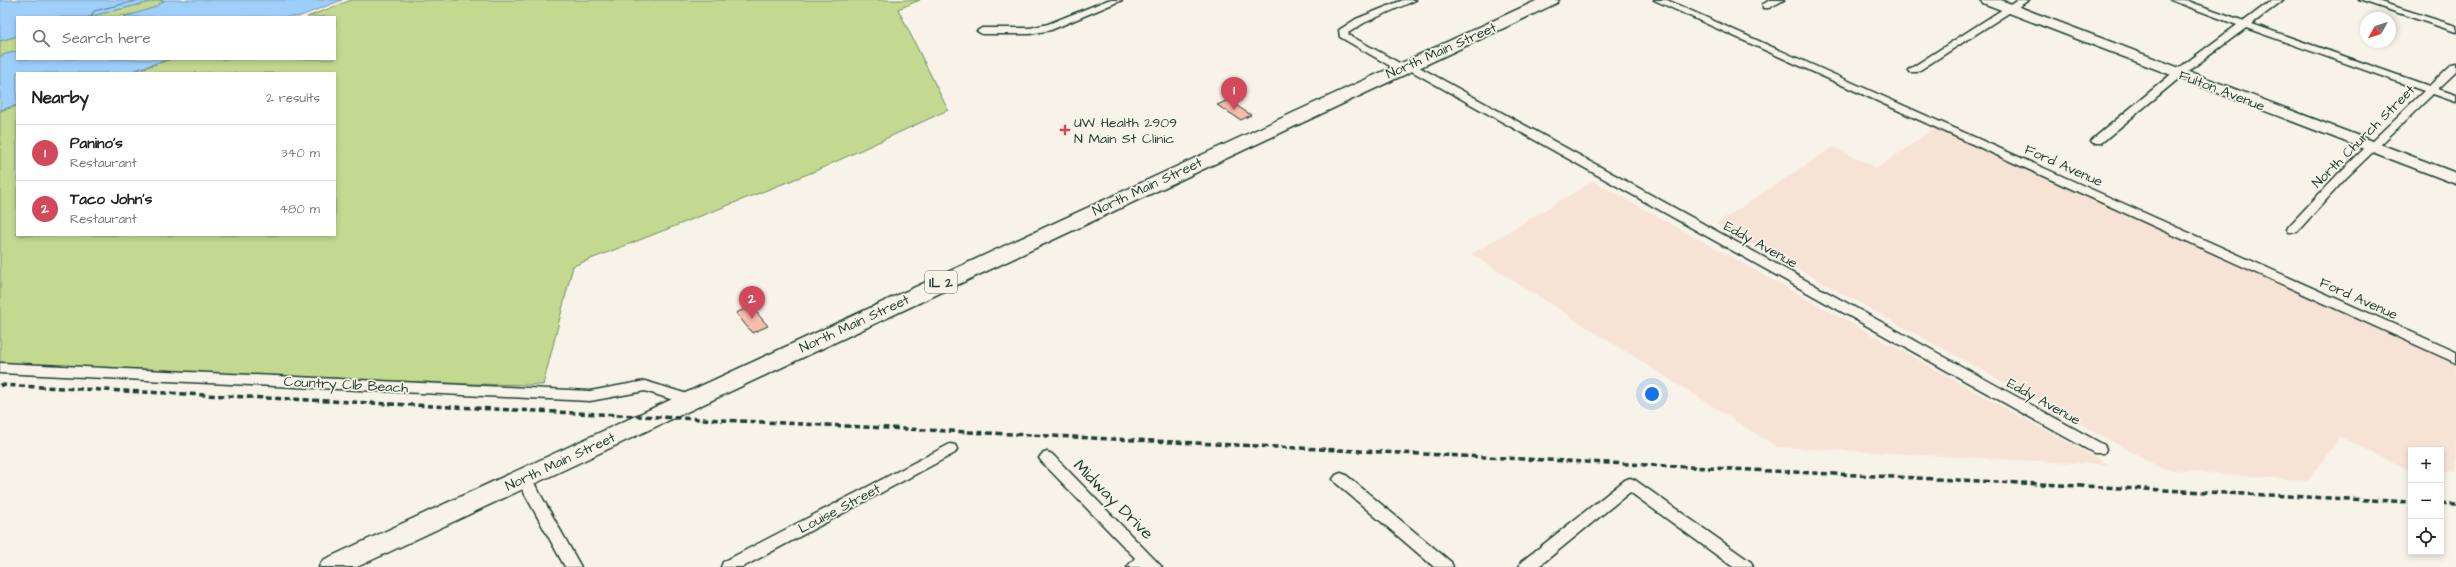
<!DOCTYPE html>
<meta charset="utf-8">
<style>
:root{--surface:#fff;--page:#f6f6f6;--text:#222;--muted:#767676;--line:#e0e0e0;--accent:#d1495b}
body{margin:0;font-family:"Architects Daughter",sans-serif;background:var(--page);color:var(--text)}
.controls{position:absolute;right:12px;bottom:12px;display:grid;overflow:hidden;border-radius:0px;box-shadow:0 2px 6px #0003}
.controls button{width:36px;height:36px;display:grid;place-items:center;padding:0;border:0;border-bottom:1px solid var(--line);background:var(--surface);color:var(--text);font:20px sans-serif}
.compass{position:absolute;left:2360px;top:12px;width:36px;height:36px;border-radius:50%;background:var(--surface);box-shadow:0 2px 6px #0003;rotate:231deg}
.you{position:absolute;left:1652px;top:394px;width:14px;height:14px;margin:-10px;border:3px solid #fff;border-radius:50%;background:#1a73e8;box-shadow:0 0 0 6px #1a73e833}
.badge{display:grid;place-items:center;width:26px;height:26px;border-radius:50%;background:var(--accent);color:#fff;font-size:13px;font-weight:700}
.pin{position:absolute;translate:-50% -33px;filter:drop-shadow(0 1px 2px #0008)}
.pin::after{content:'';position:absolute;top:21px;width:14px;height:12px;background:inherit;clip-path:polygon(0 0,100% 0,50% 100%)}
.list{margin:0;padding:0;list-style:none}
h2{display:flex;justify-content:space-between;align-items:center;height:52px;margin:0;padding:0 16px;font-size:17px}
h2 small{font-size:13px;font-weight:400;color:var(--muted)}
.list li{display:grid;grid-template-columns:26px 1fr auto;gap:12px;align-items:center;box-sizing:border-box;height:56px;padding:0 16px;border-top:1px solid var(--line)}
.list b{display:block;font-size:15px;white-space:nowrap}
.list p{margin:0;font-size:13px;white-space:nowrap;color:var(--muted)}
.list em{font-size:13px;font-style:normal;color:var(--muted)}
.icon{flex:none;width:22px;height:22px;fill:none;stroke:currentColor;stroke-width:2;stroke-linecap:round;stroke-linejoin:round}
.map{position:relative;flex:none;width:2456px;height:567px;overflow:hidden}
.search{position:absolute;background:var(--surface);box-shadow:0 2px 6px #0003;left:16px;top:16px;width:320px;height:44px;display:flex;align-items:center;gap:10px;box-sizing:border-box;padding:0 14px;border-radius:0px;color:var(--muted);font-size:15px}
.panel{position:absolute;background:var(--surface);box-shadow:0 2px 6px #0003;left:16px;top:72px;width:320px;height:164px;border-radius:0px}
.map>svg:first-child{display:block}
.built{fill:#f7e3d6}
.green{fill:#c2d98f;stroke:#708b62}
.water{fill:#9ecffb;stroke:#6b95ab}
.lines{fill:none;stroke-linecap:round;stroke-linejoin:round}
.shore{stroke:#527784;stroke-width:1}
.building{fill:#f7beac;stroke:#1f3d34}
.street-casing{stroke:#1f3d34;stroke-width:3}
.secondary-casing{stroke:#1f3d34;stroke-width:3}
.primary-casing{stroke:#1f3d34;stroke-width:3}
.street{fill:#f7f3e8;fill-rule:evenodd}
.secondary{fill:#f7f3e8;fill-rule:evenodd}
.primary{fill:#f7f3e8;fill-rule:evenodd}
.rail{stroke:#1f3d34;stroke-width:3.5;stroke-dasharray:6 3.5;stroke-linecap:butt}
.poi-dot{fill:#d1495b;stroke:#f7f3e8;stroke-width:1.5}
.labels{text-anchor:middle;stroke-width:3.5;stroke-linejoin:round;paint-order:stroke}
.shield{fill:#f7f3e8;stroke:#60746a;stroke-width:1}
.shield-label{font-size:13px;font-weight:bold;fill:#1f3d34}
.street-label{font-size:14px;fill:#1f3d34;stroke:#f7f3e8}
.poi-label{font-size:14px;fill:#1f3d34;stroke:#f7f3e8;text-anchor:start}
.near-street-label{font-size:17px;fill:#1f3d34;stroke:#f7f3e8}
</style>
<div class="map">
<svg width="2456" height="567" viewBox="0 0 2456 567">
<rect width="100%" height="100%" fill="#f7f3e8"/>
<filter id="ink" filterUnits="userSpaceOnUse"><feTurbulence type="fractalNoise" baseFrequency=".025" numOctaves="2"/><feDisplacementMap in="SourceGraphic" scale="8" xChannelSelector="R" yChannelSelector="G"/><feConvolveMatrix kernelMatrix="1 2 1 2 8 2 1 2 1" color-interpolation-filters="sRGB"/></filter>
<g filter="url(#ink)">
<!-- built -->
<path class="built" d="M1935,128l521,234v109h-15v-21h-30l-2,20 -69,-33 -32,44 -146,-12 -446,-245 117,-77 44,21z
M1593,181l516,284 -332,-18 -306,-193z"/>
<!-- green -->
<path class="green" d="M158,0l7,1c-23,16 -50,16 -77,16z
M351,0h569l-22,9 50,101 -135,62 -240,94 -30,119 -73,-1 -470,-20v-253l17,-5v129h318v-162h-207l44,-14h163v-42h-28z
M17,36v15l-17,5v-15z"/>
<!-- water -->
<path class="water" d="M0,0h158l-70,17h-71v19l-17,5z
M160,0h182l-44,17h-174l29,-9 11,-7z
M17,51v8h152l-44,14h-108v32l-17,5v-54z"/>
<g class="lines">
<!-- shore -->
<path class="shore" d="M91,17l3,-6 45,-11"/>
</g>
<!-- building -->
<path class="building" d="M1228,100l23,15 -10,5 -24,-15z
M751,306l17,20 -16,7 -16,-20z"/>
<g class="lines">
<!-- street casing -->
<g class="street-casing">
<path id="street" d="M1108,0h14l-71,30 -21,4h-48l-5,-3 5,-3h48l18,-4z
M1403,0h13l-52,23 -16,10 1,2 54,30 5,-3 4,1 692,382 2,4 -2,4h-10l-688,-385 -5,3 -4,-1 -57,-33 -1,-7 17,-11z
M1654,0h13l789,352v11z
M1771,0h13l-15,8h-6v-4z
M2017,0h12l-112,72h-8l-1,-2z
M2171,0h14l59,21 28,-21h11l-31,24 177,62 23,-22 4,-1v9l-18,17 18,6v7l-23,-8 -87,84 -49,54h-8l-2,-3 2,-3 49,-52 86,-83 -178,-63 -63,47 -82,68h-8l-2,-2 2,-2 82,-68 62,-46z
M2359,0h15l82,26v6z
M0,363l590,28 55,-10 49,15 2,4 -2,4 -5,1 -44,-14 -55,10 -590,-28z
M950,444l5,1 2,4 -2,4 -212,114h-22l2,-5z
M1047,452l5,2 110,113h-35l8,-9 -93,-96 -3,-4 3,-4z
M524,472l5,2 52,93h-16l-49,-89 3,-4z
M1341,473l5,2 105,87 2,5h-19l-98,-84 -3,-4 3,-4z
M1630,478l5,2 116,82 2,5h-20l-103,-75 -92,75h-19l2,-5 104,-82z"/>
</g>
<!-- secondary casing -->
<g class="secondary-casing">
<path id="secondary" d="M1981,0h20l455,173v11l-473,-181z"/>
</g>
<!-- primary casing -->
<g class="primary-casing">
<path id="primary" d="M1538,0h21l-2,3 -1200,564h-38l4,-7z"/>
</g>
<!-- street -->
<use href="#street" class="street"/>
<!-- secondary -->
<use href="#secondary" class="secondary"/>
<!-- primary -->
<use href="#primary" class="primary"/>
<!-- rail -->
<path class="rail" d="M0,385l2411,117
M2441,503l15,1"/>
</g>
</g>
<!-- markers -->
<path class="poi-dot" d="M1063 124h4v4h4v4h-4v4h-4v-4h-4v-4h4z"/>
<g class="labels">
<!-- shield labels -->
<rect class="shield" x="925" y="271" width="32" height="22" rx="3"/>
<g class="shield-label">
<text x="941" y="287">IL 2</text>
</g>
<!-- street labels -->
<g class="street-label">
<text transform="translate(1441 50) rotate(-24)" y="5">North Main Street</text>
<text transform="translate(2222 90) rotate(21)" y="5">Fulton Avenue</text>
<text transform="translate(2363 136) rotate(-45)" y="5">North Church Street</text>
<text transform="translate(2064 165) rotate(24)" y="5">Ford Avenue</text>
<text transform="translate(1147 186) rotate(-25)" y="5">North Main Street</text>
<text transform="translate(1761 244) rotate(29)" y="5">Eddy Avenue</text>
<text transform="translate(2359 298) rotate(24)" y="5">Ford Avenue</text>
<text transform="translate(854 323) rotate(-25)" y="5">North Main Street</text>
<text transform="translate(346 384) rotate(3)" y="5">Country Clb Beach</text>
<text transform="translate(2044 401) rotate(29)" y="5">Eddy Avenue</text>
<text transform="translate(560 461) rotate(-25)" y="5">North Main Street</text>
<text transform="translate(839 508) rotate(-28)" y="5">Louise Street</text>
</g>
<!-- poi labels -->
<g class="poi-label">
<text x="1074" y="127">UW Health 2909<tspan x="1074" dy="16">N Main St Clinic</tspan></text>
</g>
<!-- near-street labels -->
<g class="near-street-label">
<text transform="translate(1114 499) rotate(45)" y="6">Midway Drive</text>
</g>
</g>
</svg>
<div class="controls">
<button>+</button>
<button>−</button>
<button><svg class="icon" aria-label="locate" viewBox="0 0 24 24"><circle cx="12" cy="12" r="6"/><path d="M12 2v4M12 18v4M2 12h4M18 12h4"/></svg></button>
</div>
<svg class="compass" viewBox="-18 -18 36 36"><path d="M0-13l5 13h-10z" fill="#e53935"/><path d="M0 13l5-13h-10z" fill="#767676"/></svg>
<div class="you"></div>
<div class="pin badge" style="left:1234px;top:110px">1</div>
<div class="pin badge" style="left:752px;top:319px">2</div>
<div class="search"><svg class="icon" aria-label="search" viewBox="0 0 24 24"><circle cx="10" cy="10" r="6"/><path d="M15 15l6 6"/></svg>Search here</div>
<section class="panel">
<h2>Nearby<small>2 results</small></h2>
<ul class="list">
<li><span class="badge">1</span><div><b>Panino's</b><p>Restaurant</p></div><em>340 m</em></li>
<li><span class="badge">2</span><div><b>Taco John's</b><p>Restaurant</p></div><em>480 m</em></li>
</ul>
</section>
</div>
